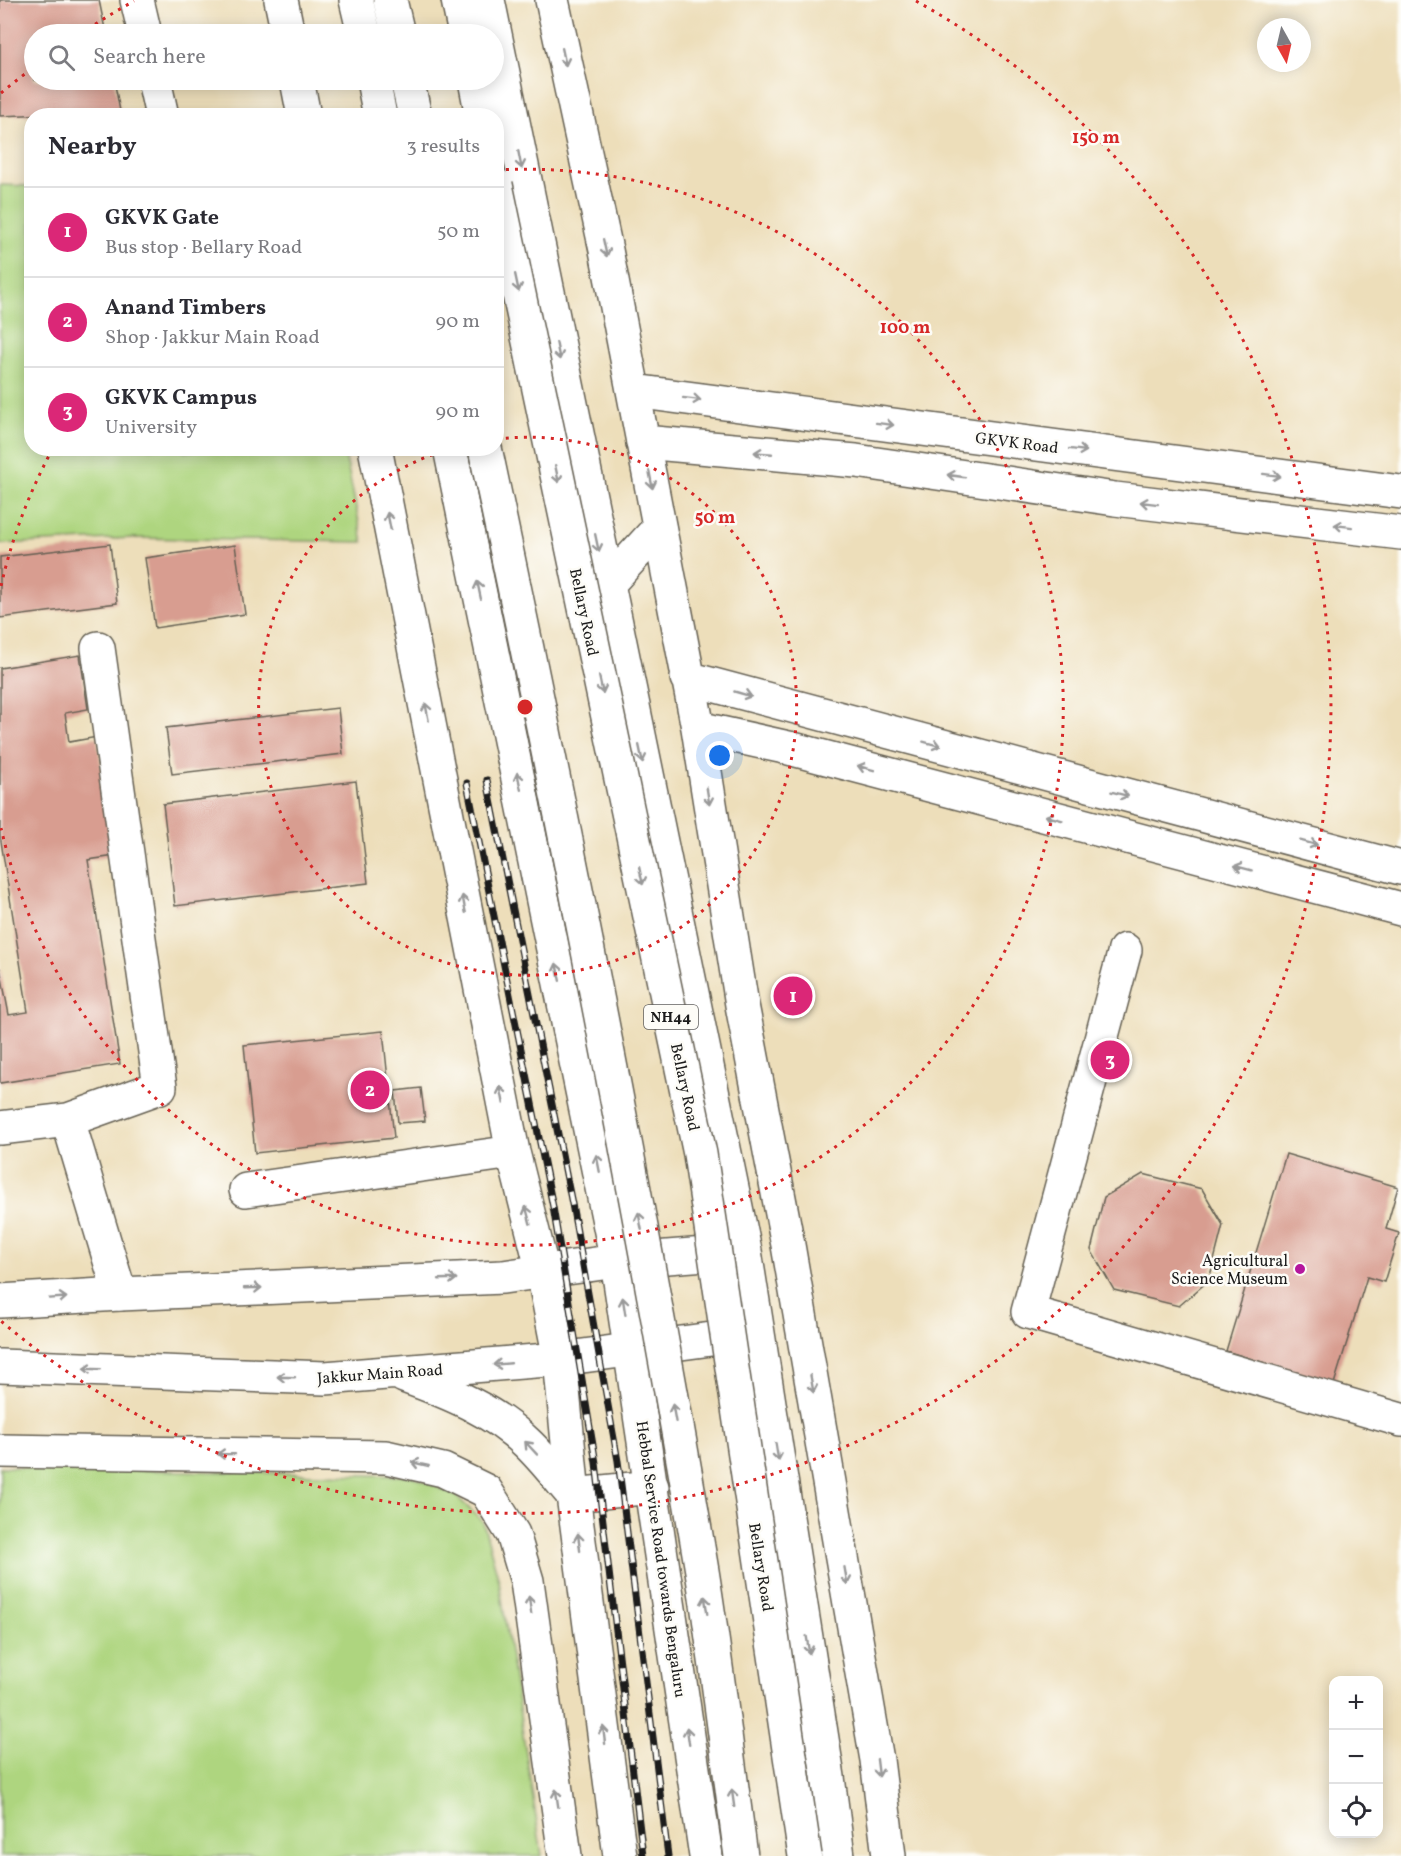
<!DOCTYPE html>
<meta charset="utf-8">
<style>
:root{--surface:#fff;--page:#f2f2f3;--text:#2b2b33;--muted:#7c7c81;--line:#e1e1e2;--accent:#db2777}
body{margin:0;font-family:Vollkorn,serif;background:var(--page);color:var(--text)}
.controls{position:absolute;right:18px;bottom:18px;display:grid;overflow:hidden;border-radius:12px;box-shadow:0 3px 15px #0003}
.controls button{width:54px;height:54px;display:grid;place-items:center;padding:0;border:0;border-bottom:2px solid var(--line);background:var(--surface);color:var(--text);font:30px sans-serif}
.compass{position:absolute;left:1257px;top:18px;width:54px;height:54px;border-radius:50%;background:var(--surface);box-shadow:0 3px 15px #0003;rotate:172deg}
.you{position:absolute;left:720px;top:756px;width:21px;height:21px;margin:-15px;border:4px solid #fff;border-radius:50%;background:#1a73e8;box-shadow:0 0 0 9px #1a73e833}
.badge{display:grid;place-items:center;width:39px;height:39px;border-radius:50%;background:var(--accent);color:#fff;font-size:20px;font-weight:700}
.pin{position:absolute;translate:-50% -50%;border:3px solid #fff;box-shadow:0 2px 6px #0006}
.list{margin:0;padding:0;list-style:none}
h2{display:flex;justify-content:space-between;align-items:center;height:78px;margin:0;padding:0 24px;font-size:26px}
h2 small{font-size:20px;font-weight:400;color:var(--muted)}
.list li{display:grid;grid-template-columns:39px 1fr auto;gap:18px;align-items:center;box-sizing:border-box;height:90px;padding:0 24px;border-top:2px solid var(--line)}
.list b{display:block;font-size:22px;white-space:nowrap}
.list p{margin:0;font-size:20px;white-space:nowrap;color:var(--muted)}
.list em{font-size:20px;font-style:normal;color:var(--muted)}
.icon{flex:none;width:33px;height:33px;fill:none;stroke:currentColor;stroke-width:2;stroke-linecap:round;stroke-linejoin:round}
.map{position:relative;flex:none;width:1401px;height:1856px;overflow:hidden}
.search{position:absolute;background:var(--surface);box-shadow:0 3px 15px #0003;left:24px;top:24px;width:480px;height:66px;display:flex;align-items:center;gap:15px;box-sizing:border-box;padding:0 21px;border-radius:33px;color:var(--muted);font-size:22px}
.panel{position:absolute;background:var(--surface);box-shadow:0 3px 15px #0003;left:24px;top:108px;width:480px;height:348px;border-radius:24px}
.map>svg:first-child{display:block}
.green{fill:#aed57f;stroke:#65784e;stroke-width:1.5}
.building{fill:#d89d90}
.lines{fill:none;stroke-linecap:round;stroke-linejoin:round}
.minor-casing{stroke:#656053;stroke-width:36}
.major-casing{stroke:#656053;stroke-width:36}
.highway-casing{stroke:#656053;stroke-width:36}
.minor{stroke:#fff;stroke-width:33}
.major{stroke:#fff;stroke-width:33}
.highway{stroke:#fff;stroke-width:33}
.rail-casing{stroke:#1c1c1c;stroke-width:7}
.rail{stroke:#fdfcf7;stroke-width:4.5;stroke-dasharray:14;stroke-linecap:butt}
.highway-bridge-casing{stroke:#656053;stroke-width:36;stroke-linecap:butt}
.highway-bridge{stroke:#fff;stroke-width:33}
.oneway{stroke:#999}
.ring{fill:none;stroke:#d62828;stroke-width:3;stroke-dasharray:3 6}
.poi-dot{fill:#b5179e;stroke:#fdfcf7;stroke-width:2}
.labels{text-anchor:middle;stroke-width:5;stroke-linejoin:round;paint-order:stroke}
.shield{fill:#fdfcf7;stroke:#605f5e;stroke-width:1.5}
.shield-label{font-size:15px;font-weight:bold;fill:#1c1c1c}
.street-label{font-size:16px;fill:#1c1c1c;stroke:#fdfcf7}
.poi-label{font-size:16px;fill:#1c1c1c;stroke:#fdfcf7;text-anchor:end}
.centre{fill:#d62828;stroke:#fdfcf7;stroke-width:3}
.ring-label{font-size:18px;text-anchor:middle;font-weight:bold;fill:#d62828;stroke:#fdfcf7;stroke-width:5;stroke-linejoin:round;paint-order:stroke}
</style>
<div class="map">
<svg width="1401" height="1856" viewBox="0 0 1401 1856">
<rect width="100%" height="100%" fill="#fdfcf7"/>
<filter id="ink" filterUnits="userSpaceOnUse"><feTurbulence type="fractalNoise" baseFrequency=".0167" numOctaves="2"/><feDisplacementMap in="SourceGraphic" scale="12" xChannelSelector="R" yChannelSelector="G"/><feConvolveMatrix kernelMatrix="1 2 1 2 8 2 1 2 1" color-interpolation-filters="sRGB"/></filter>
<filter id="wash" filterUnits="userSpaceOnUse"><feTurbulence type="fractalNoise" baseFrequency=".008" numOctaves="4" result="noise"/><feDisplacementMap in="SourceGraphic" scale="24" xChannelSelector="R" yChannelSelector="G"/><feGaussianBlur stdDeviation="1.35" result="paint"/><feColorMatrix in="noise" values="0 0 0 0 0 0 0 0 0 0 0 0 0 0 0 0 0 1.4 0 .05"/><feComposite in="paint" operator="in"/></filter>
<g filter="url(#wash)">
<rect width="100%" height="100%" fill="#eddeba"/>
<!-- green -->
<path class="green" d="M0,185l31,1 1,262h151l1,4 35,-4 125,1 19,93 -230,-4 -133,6z
M0,1467l412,9 43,19 28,27 16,59 43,275h-542z"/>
<g id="blocks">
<!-- building -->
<path class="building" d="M0,0h99l7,34h-72v46h80l6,31 -120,5z
M110,544l7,59 -117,15v-61z
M235,545l10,69 -90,14 -10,-70z
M80,655l8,54 -23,4 4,29 28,-5 18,119 -27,4 32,204 -120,19v-115l9,47 19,-3 -28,-177v-167z
M338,708l5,46 -171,20 -6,-46z
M356,781l12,102 -193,23 -12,-102z
M383,1031l11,107 -139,15 -11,-108z
M421,1088l4,33 -27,2 -3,-32z
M1286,1154l112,33 -12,42 13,4 -15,49 -17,-5 -33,107 -108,-33z
M1143,1174l59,15 21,36 -14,55 -30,26 -65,-16 -23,-40 13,-53z"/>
</g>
</g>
<g filter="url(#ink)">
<use href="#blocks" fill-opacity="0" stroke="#656053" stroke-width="1.5"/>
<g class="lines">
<!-- minor casing -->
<g class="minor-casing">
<path id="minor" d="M137,0l8,34
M281,0l7,34
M552,0l54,250 92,478 44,277 46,240 89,515 12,96
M154,80l8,36
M297,80l7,36
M375,448l138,704 30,120 17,87 13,136 47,361
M687,678l714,190
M698,728l91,20 612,161
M1125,950l-97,362 373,108
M68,1120l52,174
M0,1128l68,-8 92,-33 -62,-439
M246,1190l267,-38
M0,1451l386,6 57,13 43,21 27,43 14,47 38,275"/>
</g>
<!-- major casing -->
<g class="major-casing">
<path id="major" d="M634,391l767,101
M643,442l213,19 259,38 286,34
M0,1301l120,-7 383,-17 114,-16 126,-10
M0,1366l325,12 235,-19 197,-26
M404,1376c44,16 89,34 123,67 17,16 31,35 46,52l79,-8"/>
</g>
<!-- highway casing -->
<g class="highway-casing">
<path id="highway" d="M356,0l8,34
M390,0l8,34
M458,0l7,34
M488,0l257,1251 83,526 10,79
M373,80l7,36
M407,80l8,36
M475,80l7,36
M450,448l167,813 89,595
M606,586l53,-58"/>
</g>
<!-- minor -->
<use href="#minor" class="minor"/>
<!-- major -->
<use href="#major" class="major"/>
<!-- highway -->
<use href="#highway" class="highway"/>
<!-- rail casing -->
<g class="rail-casing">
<path id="rail" d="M487,780l85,424 46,257 50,395
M467,783l86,424 43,256 47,393"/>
</g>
<!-- rail -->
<use href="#rail" class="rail"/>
<!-- highway-bridge casing -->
<g class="highway-bridge-casing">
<path id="highway-bridge" d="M496,185l204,969 105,702
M485,448c79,373 154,747 217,1123 15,94 26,190 39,285"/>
</g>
<!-- highway-bridge -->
<use href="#highway-bridge" class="highway-bridge"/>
</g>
<!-- one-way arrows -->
<defs><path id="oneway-shaft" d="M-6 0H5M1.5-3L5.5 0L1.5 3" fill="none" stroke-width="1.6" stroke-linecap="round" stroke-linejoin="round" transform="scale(1.5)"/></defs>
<g class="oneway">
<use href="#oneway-shaft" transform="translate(564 57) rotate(78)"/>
<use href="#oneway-shaft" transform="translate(520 160) rotate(79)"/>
<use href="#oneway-shaft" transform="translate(605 248) rotate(78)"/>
<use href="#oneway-shaft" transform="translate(517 283) rotate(78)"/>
<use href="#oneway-shaft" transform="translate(558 351) rotate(79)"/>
<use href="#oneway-shaft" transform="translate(692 399) rotate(7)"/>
<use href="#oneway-shaft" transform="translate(885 424) rotate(7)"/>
<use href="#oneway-shaft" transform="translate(1078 450) rotate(7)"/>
<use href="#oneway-shaft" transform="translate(763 453) rotate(-175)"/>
<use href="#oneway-shaft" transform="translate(557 474) rotate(78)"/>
<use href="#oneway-shaft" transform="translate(1272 475) rotate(7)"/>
<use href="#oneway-shaft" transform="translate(956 476) rotate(-172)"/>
<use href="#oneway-shaft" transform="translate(651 480) rotate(79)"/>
<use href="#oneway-shaft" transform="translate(1149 503) rotate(-173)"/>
<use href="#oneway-shaft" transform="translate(389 521) rotate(-101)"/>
<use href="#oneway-shaft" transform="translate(1343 526) rotate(-173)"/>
<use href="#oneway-shaft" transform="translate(597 543) rotate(78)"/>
<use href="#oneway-shaft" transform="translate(479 590) rotate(-102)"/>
<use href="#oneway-shaft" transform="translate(601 685) rotate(78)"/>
<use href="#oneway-shaft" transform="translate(743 694) rotate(16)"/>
<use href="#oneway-shaft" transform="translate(427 712) rotate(-101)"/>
<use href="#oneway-shaft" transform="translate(932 744) rotate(15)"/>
<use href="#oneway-shaft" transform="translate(641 754) rotate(78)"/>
<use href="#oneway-shaft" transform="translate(866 768) rotate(-165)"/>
<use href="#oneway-shaft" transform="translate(519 781) rotate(-102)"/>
<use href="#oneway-shaft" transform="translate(1120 794) rotate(15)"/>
<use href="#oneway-shaft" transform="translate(708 796) rotate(81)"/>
<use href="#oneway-shaft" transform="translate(1054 818) rotate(-165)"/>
<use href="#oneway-shaft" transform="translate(1309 843) rotate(15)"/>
<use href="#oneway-shaft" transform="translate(1243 868) rotate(-165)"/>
<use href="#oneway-shaft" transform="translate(641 876) rotate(78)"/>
<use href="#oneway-shaft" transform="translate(464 904) rotate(-101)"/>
<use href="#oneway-shaft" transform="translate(558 972) rotate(-102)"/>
<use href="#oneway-shaft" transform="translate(502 1095) rotate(-101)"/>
<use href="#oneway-shaft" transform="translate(598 1163) rotate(-101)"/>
<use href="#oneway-shaft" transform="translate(528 1215) rotate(-105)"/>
<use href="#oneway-shaft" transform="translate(640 1221) rotate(-101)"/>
<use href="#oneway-shaft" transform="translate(448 1279) rotate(-2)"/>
<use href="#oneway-shaft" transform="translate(253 1288) rotate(-2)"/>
<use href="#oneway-shaft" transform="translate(58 1298) rotate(-4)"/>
<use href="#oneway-shaft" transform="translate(624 1306) rotate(-99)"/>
<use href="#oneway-shaft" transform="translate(502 1364) rotate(175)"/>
<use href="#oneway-shaft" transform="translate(92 1369) rotate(-178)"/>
<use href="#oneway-shaft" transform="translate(286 1377) rotate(-178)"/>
<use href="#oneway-shaft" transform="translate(812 1384) rotate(80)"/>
<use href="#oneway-shaft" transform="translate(674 1413) rotate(-100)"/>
<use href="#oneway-shaft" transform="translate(531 1448) rotate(-133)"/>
<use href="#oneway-shaft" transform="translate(777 1452) rotate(81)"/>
<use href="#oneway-shaft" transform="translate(226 1454) rotate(-179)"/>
<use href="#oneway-shaft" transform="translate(420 1464) rotate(-167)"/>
<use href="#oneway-shaft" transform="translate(579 1542) rotate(-97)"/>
<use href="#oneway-shaft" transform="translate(846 1576) rotate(80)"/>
<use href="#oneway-shaft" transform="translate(530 1605) rotate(-98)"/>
<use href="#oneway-shaft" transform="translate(706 1605) rotate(-98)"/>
<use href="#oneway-shaft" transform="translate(808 1645) rotate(81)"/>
<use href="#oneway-shaft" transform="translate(604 1735) rotate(-97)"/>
<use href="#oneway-shaft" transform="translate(688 1736) rotate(-98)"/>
<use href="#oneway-shaft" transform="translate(878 1768) rotate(83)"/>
<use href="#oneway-shaft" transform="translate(557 1798) rotate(-98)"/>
<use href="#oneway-shaft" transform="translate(733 1798) rotate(-98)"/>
</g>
</g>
<!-- distance rings -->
<g class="ring">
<path d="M497 439A269 269 0 1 1 449 449"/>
<path d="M1 586A538 538 0 0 1 52 450M497 170A538 538 0 1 1 1 828"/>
<path d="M1 93A807 807 0 0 1 34 67M80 34A807 807 0 0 1 134 1M916 1A807 807 0 1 1 1 1321"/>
</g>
<!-- markers -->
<circle class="poi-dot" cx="1300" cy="1269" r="6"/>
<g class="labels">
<!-- shield labels -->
<rect class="shield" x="644" y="1005" width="54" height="24" rx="4.5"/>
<g class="shield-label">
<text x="671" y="1022">NH44</text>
</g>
<!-- street labels -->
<g class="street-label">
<text transform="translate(1017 442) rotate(7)" y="6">GKVK Road</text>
<text transform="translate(585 612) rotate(78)" y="6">Bellary Road</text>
<text transform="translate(686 1087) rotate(78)" y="6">Bellary Road</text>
<text transform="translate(380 1373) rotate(-4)" y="6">Jakkur Main Road</text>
<text transform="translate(662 1559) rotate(82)" y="6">Hebbal Service Road towards Bengaluru</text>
<text transform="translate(762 1567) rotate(81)" y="6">Bellary Road</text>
</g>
<!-- poi labels -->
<g class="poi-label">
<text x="1288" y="1266">Agricultural<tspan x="1288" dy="18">Science Museum</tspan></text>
</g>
</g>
<circle cx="525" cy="707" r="9" class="centre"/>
<g class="ring-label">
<text x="1096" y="143">150 m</text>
<text x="905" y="333">100 m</text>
<text x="715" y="523">50 m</text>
</g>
</svg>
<div class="controls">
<button>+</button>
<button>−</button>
<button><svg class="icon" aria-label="locate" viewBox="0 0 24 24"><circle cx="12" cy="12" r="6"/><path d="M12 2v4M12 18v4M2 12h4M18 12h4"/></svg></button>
</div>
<svg class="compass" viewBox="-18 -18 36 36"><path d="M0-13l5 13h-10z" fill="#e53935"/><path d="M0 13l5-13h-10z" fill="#7c7c81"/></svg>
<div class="you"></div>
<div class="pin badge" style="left:793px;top:996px">1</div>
<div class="pin badge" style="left:370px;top:1090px">2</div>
<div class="pin badge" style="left:1110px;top:1060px">3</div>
<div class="search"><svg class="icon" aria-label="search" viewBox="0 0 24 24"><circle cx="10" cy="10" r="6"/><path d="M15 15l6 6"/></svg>Search here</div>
<section class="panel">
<h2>Nearby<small>3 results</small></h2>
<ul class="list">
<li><span class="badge">1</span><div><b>GKVK Gate</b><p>Bus stop · Bellary Road</p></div><em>50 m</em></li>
<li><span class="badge">2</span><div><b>Anand Timbers</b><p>Shop · Jakkur Main Road</p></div><em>90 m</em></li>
<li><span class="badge">3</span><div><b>GKVK Campus</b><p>University</p></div><em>90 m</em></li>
</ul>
</section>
</div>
